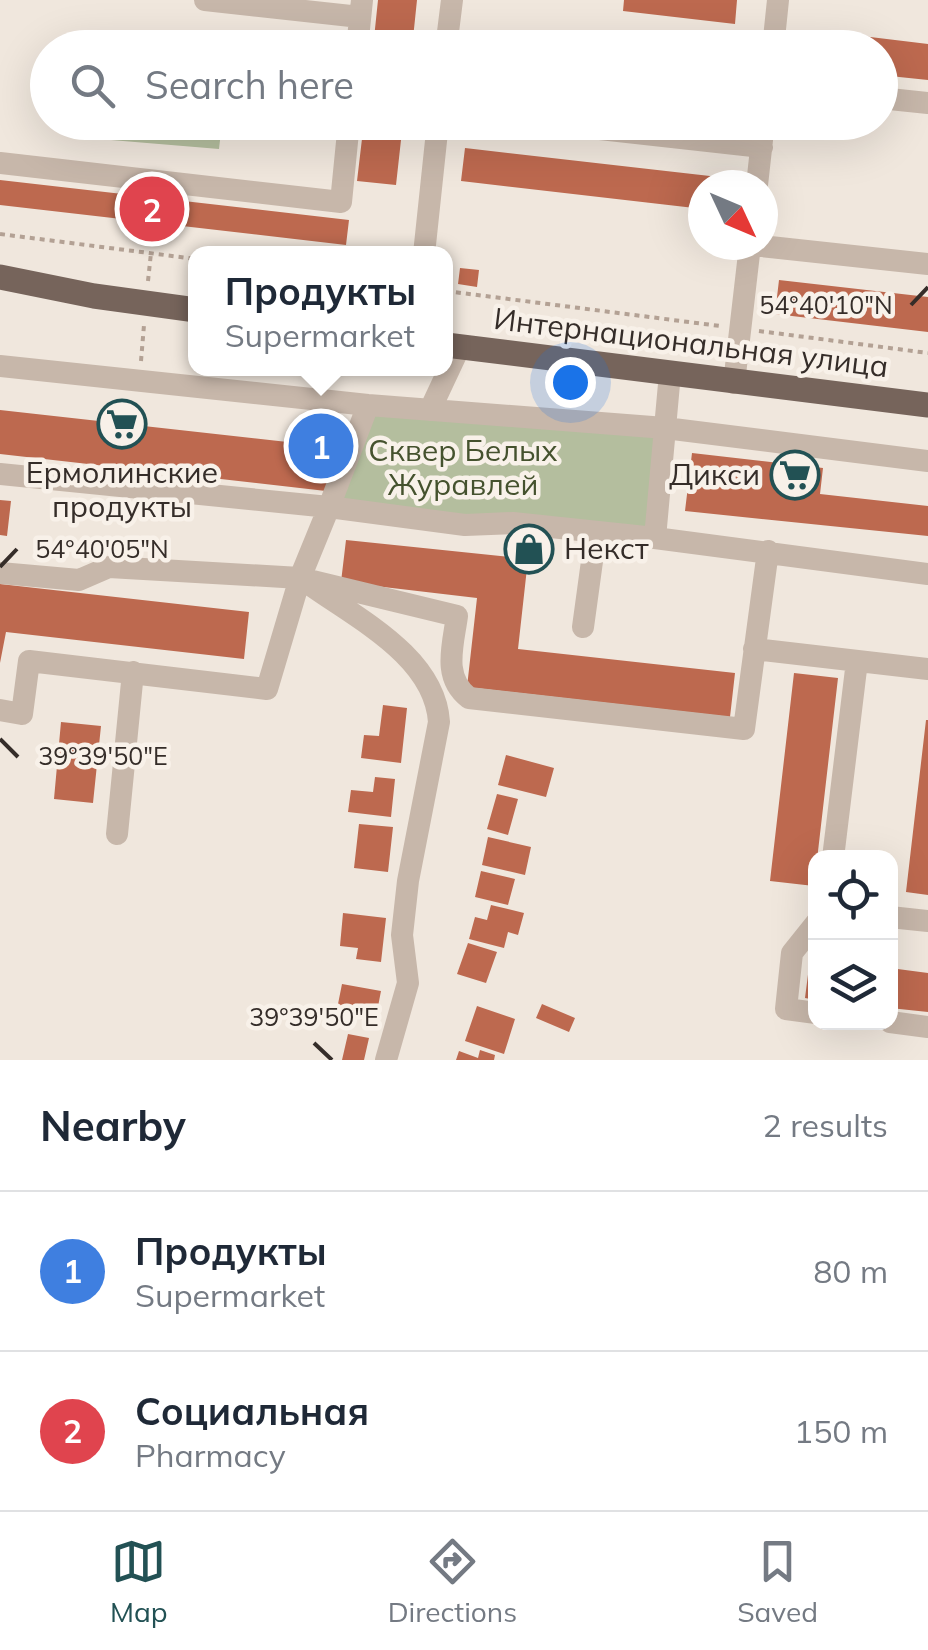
<!DOCTYPE html>
<meta charset="utf-8">
<style>
:root{--surface:#fff;--page:#f2f2f3;--text:#1f2937;--muted:#747a83;--line:#e0e1e3;--accent:#225154}
body{margin:0;font-family:Mulish,sans-serif;background:var(--page);color:var(--text)}
.controls{position:absolute;right:30px;bottom:30px;display:grid;overflow:hidden;border-radius:20px;box-shadow:0 10px 40px #0002}
.controls button{width:90px;height:90px;display:grid;place-items:center;padding:0;border:0;border-bottom:2px solid var(--line);background:var(--surface);color:var(--text);font:50px sans-serif}
.compass{position:absolute;left:688px;top:170px;width:90px;height:90px;border-radius:50%;background:var(--surface);box-shadow:0 10px 40px #0002;rotate:134deg}
.you{position:absolute;left:570px;top:382px;width:35px;height:35px;margin:-25px;border:8px solid #fff;border-radius:50%;background:#1a73e8;box-shadow:0 0 0 15px #1a73e833}
.badge{display:grid;place-items:center;width:65px;height:65px;border-radius:50%;background:var(--accent);color:#fff;font-size:32px;font-weight:700}
.pin{position:absolute;translate:-50% -50%;border:5px solid #fff;box-shadow:0 2px 10px #0006}
.popup{position:absolute;left:188px;top:246px;width:265px;height:130px;box-sizing:border-box;display:grid;place-content:center;border-radius:20px;background:var(--surface);filter:drop-shadow(0 2px 8px #0005);font-size:32px;white-space:nowrap;color:var(--muted)}
.popup b{font-size:38px;color:var(--text)}
.popup::after{content:'';position:absolute;left:50%;top:100%;margin-left:-20px;border:20px solid transparent;border-top-color:var(--surface)}
.list{margin:0;padding:0;list-style:none}
h2{display:flex;justify-content:space-between;align-items:center;height:130px;margin:0;padding:0 40px;font-size:42px}
h2 small{font-size:32px;font-weight:400;color:var(--muted)}
.list li{display:grid;grid-template-columns:65px 1fr auto;gap:30px;align-items:center;box-sizing:border-box;height:160px;padding:0 40px;border-top:2px solid var(--line)}
.list b{display:block;font-size:38px;white-space:nowrap}
.list p{margin:0;font-size:32px;white-space:nowrap;color:var(--muted)}
.list em{font-size:32px;font-style:normal;color:var(--muted)}
.icon{flex:none;width:55px;height:55px;fill:none;stroke:currentColor;stroke-width:2;stroke-linecap:round;stroke-linejoin:round}
.map{position:relative;flex:none;width:928px;height:1060px;overflow:hidden}
.search{position:absolute;background:var(--surface);box-shadow:0 10px 40px #0002;left:30px;right:30px;top:30px;height:110px;display:flex;align-items:center;gap:25px;box-sizing:border-box;padding:0 35px;border-radius:55px;color:var(--muted);font-size:38px}
.sheet{height:450px;background:var(--surface)}
nav{display:flex;justify-content:space-around;align-items:center;box-sizing:border-box;height:140px;border-top:2px solid var(--line);background:var(--surface);font-size:28px;color:var(--muted)}
nav a{display:grid;justify-items:center;gap:5px}
nav .on{color:var(--accent)}
.map>svg:first-child{display:block}
.green{fill:#b4be9e}
.building{fill:#bd694f}
.lines{fill:none;stroke-linecap:round;stroke-linejoin:round}
.path{stroke:#b3a194;stroke-width:4;stroke-dasharray:5 5;stroke-linecap:butt}
.minor{stroke:#c7b7aa;stroke-width:22}
.major{stroke:#76645b;stroke-width:25}
.ticks{fill:none;stroke:#352d29;stroke-width:4}
.labels{text-anchor:middle;stroke-width:9;stroke-linejoin:round;paint-order:stroke}
.street-label{font-size:30px;fill:#352d29;stroke:#f8f1e9}
.park-label{font-size:30px;fill:#45522e;stroke:#f8f1e9}
.poi-label{font-size:30px;fill:#352d29;stroke:#f8f1e9}
.ticks-label{font-size:25px;text-anchor:middle;fill:#352d29;stroke:#f8f1e9;stroke-width:9;stroke-linejoin:round;paint-order:stroke}
</style>
<div class="map">
<svg width="928" height="1060" viewBox="0 0 928 1060">
<rect width="100%" height="100%" fill="#f0e7dd"/>
<!-- green -->
<path class="green" d="M112,123h110l-3,26 -108,-9z
M368,405l297,23 -10,110 -326,-31z"/>
<!-- building -->
<path class="building" d="M378,0h39l-5,48h-39z
M624,0h113l-2,24 -112,-13z
M829,32l99,12v36l-48,-5v-27h-53z
M364,122h39l-7,63 -39,-4z
M465,148l280,32 -1,5h-41v24l-242,-28z
M0,180l349,40 -3,25 -346,-40z
M460,268l19,2 -2,17 -19,-3z
M779,280l149,17v35l-153,-18z
M0,410l332,37 -6,44 -326,-37z
M692,453l131,15 -3,26 108,12v30l-243,-25z
M0,500l11,1 -4,35 -7,-1z
M346,540l182,19 -10,90 217,24 -5,44 -263,-30 10,-89 -136,-16z
M0,584l249,28 -5,47 -238,-27 -6,31z
M794,673l44,5 -24,208 -44,-5z
M383,705l24,3 -6,55 -40,-5 3,-23 15,1z
M926,720h2v175l-22,-3z
M61,722l40,4 -8,77 -39,-4z
M506,755l48,13 -8,29 -48,-12z
M375,777l20,2 -4,38 -43,-5 3,-22 22,2z
M497,794l21,5 -10,36 -21,-6z
M359,824l34,3 -5,45 -34,-4z
M488,837l43,10 -6,28 -43,-10z
M481,871l34,8 -7,26 -33,-8z
M491,905l33,8 -6,22 -10,-3 -4,16 -35,-9 6,-22 12,3z
M343,913l43,5 -5,44 -25,-3 2,-11 -18,-2z
M468,943l29,9 -11,31 -29,-9z
M810,959l6,1v40l-11,-2z
M890,968l38,5v39l-38,-4z
M342,984l39,7 -6,31 -39,-8z
M542,1004l33,14 -6,14 -33,-14z
M477,1006l38,13 -11,35 -39,-13z
M348,1034l21,4 -5,22h-22z
M480,1050l15,5 -1,5h-38l3,-9 19,7z"/>
<g class="lines">
<!-- path -->
<path class="path" d="M0,234l196,25
M148,281l3,-28
M446,291l274,35
M759,331l169,22
M141,361l3,-36"/>
<!-- minor -->
<path class="minor" d="M205,0l155,17
M357,48l5,-48
M446,48l6,-48
M773,48l5,-48
M880,98l48,5
M537,122l225,25
M0,163l341,39 8,-80
M757,185l7,-63
M752,245l176,19
M424,254l14,-132
M0,366l368,39 297,23 263,33
M734,383l16,-138
M368,405l-39,102 136,18 48,-2 142,15 273,36
M430,410l30,-64
M0,474l329,33 -29,71 -33,111 -238,-28 -7,53 -22,-4
M655,538l15,-165
M0,573l79,7 30,-13 191,11 157,38c-4,30 -15,61 12,82l275,31 24,-178
M309,584c49,35 126,73 130,138l-31,159 -6,54 6,48 -22,77
M583,627l13,-95
M754,649l174,20
M117,834l16,-162
M833,858l24,-197
M890,917l38,4
M816,923l-24,30 -6,56 30,4
M890,1022l38,5"/>
<!-- major -->
<path class="major" d="M0,277l94,19 102,14
M446,345l482,60"/>
</g>
<!-- ticks -->
<path class="ticks" d="M911,305l17,-18M0,567l17,-18M0,739l18,18M314,1043l18,17"/>
<!-- icons -->
<defs>
<g id="supermarket-ring" transform="scale(2.5)"><circle r="9.5" fill="#f8f1e9" stroke="#225154" stroke-width="1.5"/><path d="M-6-5.5h2.5l.6 2H6L4.5 2H-2.5L-4.4-4H-6ZM-1.5 3.2a1.3 1.3 0 1 0 .1 0ZM3 3.2a1.3 1.3 0 1 0 .1 0Z" fill="#225154"/></g>
<g id="shop-ring" transform="scale(2.5)"><circle r="9.5" fill="#f8f1e9" stroke="#225154" stroke-width="1.5"/><path d="M-5-2.5h2.3a2.7 3.5 0 0 1 5.4 0H5L5.5 6h-11ZM-1.5-2.5h3a1.5 2.3 0 0 0-3 0Z" fill="#225154"/></g>
</defs>
<g fill-rule="evenodd">
<use href="#supermarket-ring" x="122" y="424"/>
<use href="#supermarket-ring" x="795" y="475"/>
<use href="#shop-ring" x="529" y="549"/>
</g>
<g class="labels">
<!-- street labels -->
<g class="street-label">
<text transform="translate(691 343) rotate(7)" y="10">Интернациональная улица</text>
</g>
<!-- park labels -->
<g class="park-label">
<text x="463" y="461">Сквер Белых<tspan x="463" dy="34">Журавлей</tspan></text>
</g>
<!-- poi labels -->
<g class="poi-label">
<text x="122" y="483">Ермолинские<tspan x="122" dy="34">продукты</tspan></text>
<text x="760" y="485" text-anchor="end">Дикси</text>
<text x="564" y="559" text-anchor="start">Некст</text>
</g>
</g>
<g class="ticks-label">
<text x="826" y="314">54°40'10"N</text>
<text x="102" y="558">54°40'05"N</text>
<text x="103" y="765">39°39'50"E</text>
<text x="314" y="1026">39°39'50"E</text>
</g>
</svg>
<div class="controls">
<button><svg class="icon" aria-label="locate" viewBox="0 0 24 24"><circle cx="12" cy="12" r="6"/><path d="M12 2v4M12 18v4M2 12h4M18 12h4"/></svg></button>
<button><svg class="icon" aria-label="layers" viewBox="0 0 24 24"><path d="M12 4l9 5-9 5-9-5zM3 14l9 5 9-5"/></svg></button>
</div>
<svg class="compass" viewBox="-18 -18 36 36"><path d="M0-13l5 13h-10z" fill="#e53935"/><path d="M0 13l5-13h-10z" fill="#747a83"/></svg>
<div class="you"></div>
<div class="pin badge" style="left:321px;top:446px;background:#3f7fe0">1</div>
<div class="popup"><b>Продукты</b>Supermarket</div>
<div class="pin badge" style="left:152px;top:209px;background:#e0444e">2</div>
<div class="search"><svg class="icon" aria-label="search" viewBox="0 0 24 24"><circle cx="10" cy="10" r="6"/><path d="M15 15l6 6"/></svg>Search here</div>
</div>
<section class="sheet">
<h2>Nearby<small>2 results</small></h2>
<ul class="list">
<li><span class="badge" style="background:#3f7fe0">1</span><div><b>Продукты</b><p>Supermarket</p></div><em>80 m</em></li>
<li><span class="badge" style="background:#e0444e">2</span><div><b>Социальная</b><p>Pharmacy</p></div><em>150 m</em></li>
</ul>
</section>
<nav>
<a class="on"><svg class="icon" aria-label="map" viewBox="0 0 24 24"><path d="M3 6l6-2 6 2 6-2v14l-6 2-6-2-6 2zM9 4v14M15 6v14"/></svg>Map</a>
<a><svg class="icon" aria-label="directions" viewBox="0 0 24 24"><path d="M12 3l9 9-9 9-9-9zM9 14v-3h6M13 9l2 2-2 2"/></svg>Directions</a>
<a><svg class="icon" aria-label="saved" viewBox="0 0 24 24"><path d="M7 4h10v16l-5-4-5 4z"/></svg>Saved</a>
</nav>
